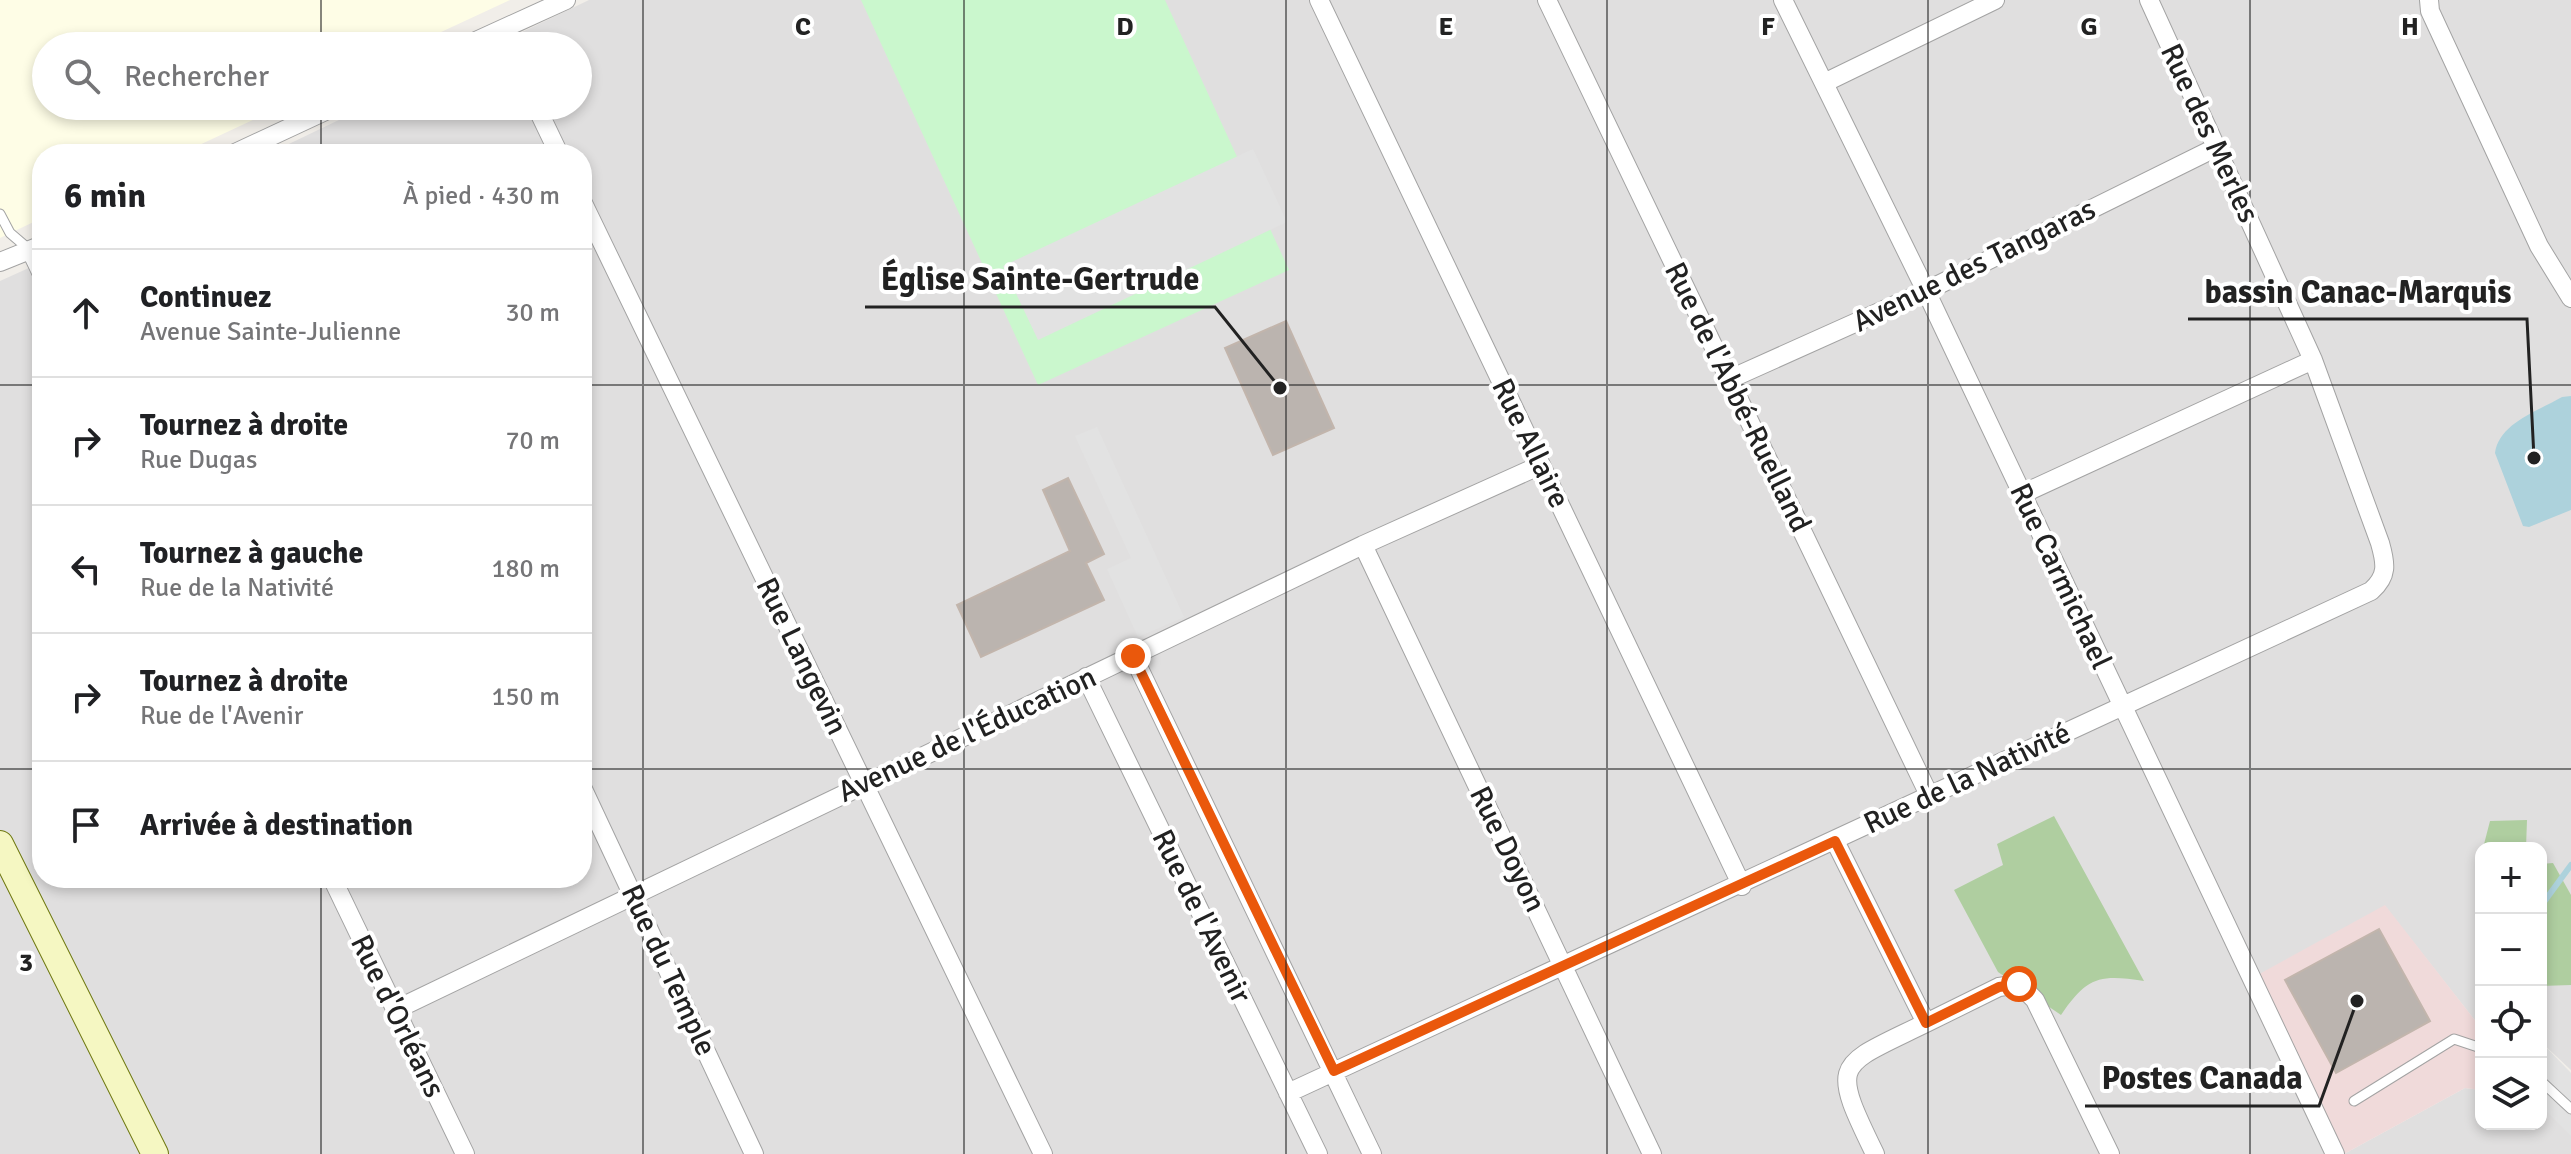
<!DOCTYPE html>
<html lang="fr">
<meta charset="utf-8">
<style>
:root{--surface:#fff;--page:#f6f6f6;--text:#202124;--muted:#757577;--line:#e0e0e0}
body{margin:0;font-family:Signika,sans-serif;background:var(--page);color:var(--text)}
.controls{position:absolute;right:24px;bottom:24px;display:grid;overflow:hidden;border-radius:16px;box-shadow:0 4px 12px #0003}
.controls button{width:72px;height:72px;display:grid;place-items:center;padding:0;border:0;border-bottom:2px solid var(--line);background:var(--surface);color:var(--text);font:40px sans-serif}
.stop{position:absolute;width:24px;height:24px;margin:-18px;border:6px solid #ea580c;border-radius:50%;background:#fff}
.stop.end{background:#ea580c;border-color:#fff;box-shadow:0 2px 8px #0008}
.list{margin:0;padding:0;list-style:none}
h2{display:flex;justify-content:space-between;align-items:center;height:104px;margin:0;padding:0 32px;font-size:34px}
h2 small{font-size:26px;font-weight:400;color:var(--muted)}
.list li{display:grid;grid-template-columns:52px 1fr auto;gap:24px;align-items:center;box-sizing:border-box;height:128px;padding:0 32px;border-top:2px solid var(--line)}
.list b{display:block;font-size:30px;white-space:nowrap}
.list p{margin:0;font-size:26px;white-space:nowrap;color:var(--muted)}
.list em{font-size:26px;font-style:normal;color:var(--muted)}
.icon{flex:none;width:44px;height:44px;fill:none;stroke:currentColor;stroke-width:2;stroke-linecap:round;stroke-linejoin:round}
.map{position:relative;flex:none;width:2571px;height:1154px;overflow:hidden}
.search{position:absolute;background:var(--surface);box-shadow:0 4px 12px #0003;left:32px;top:32px;width:560px;height:88px;display:flex;align-items:center;gap:20px;box-sizing:border-box;padding:0 28px;border-radius:44px;color:var(--muted);font-size:30px}
.panel{position:absolute;background:var(--surface);box-shadow:0 4px 12px #0003;left:32px;top:144px;width:560px;height:744px;border-radius:32px}
.map>svg:first-child{display:block}
.residential{fill:#e0dfdf}
.commercial{fill:#f0dada}
.education{fill:#fefde6}
.forest{fill:#afcea0}
.park{fill:#caf7cd}
.parking{fill:#e2e2e2}
.water{fill:#add2dc}
.lines{fill:none;stroke-linecap:round;stroke-linejoin:round}
.stream{stroke:#add2dc;stroke-width:6}
.building{fill:#bbb4af;stroke:#c2b5ac;stroke-width:2}
.lane-casing{stroke:#a3a3a3;stroke-width:11}
.street-casing{stroke:#a3a3a3;stroke-width:20}
.secondary-casing{stroke:#6c760c;stroke-width:28}
.lane{stroke:#fff;stroke-width:9}
.street{stroke:#fff;stroke-width:18}
.secondary{stroke:#f5f7c2;stroke-width:26}
.route{stroke:#ea580c;stroke-width:10}
.grid{fill:none;stroke:#222;stroke-width:2;stroke-opacity:0.55}
.labels{text-anchor:middle;stroke-width:8;stroke-linejoin:round;paint-order:stroke}
.street-label{font-size:30px;fill:#222;stroke:#fff}
.grid-label{font-size:26px;text-anchor:middle;font-weight:bold;fill:#222;stroke:#fff;stroke-width:8;stroke-linejoin:round;paint-order:stroke}
.leader{fill:none;stroke:#222;stroke-width:3}
.callout-dot{fill:#222;stroke:#fff;stroke-width:3}
.callout-label{font-size:32px;text-anchor:middle;font-weight:bold;fill:#222;stroke:#fff;stroke-width:8;stroke-linejoin:round;paint-order:stroke}
</style>
<div class="map">
<svg width="2571" height="1154" viewBox="0 0 2571 1154">
<rect width="100%" height="100%" fill="#f1eee9"/>
<!-- residential -->
<path class="residential" d="M589,0h1982v1070l-30,-28v-194h-60v180l-96,-122 -50,248h-2335v-873l42,-19v616h540v-724h-314l100,-48h210v-60h-85z
M2465,1088l16,2v34h60v-13l9,-7 21,23v27h-227z"/>
<!-- commercial -->
<path class="commercial" d="M2385,905l96,123v62l-16,-2 -121,66h-9l-83,-176z"/>
<!-- education -->
<path class="education" d="M0,0h510l-99,46h-365v60h237l-103,48h-138v64l-42,20z"/>
<!-- forest -->
<path class="forest" d="M2054,816l90,165c-45,-7 -57,-4 -83,34l-63,-43 -44,-82 49,-25 -6,-21z
M2527,820l-1,28h-43l7,-27z
M2553,863l18,32v90l-30,1v-122z"/>
<!-- park -->
<path class="park" d="M861,0h304l124,270 -251,115z"/>
<!-- parking -->
<path class="parking" d="M1253,149l34,73 -249,118 -35,-74z
M1097,427l87,190 -46,20 -31,-68 24,-11 -56,-122z
M2541,1042l30,31v63l-30,-30z"/>
<!-- water -->
<path class="water" d="M2571,396v114l-42,17 -6,-1 -28,-73c4,-30 43,-42 67,-56z"/>
<g class="lines">
<!-- stream -->
<path class="stream" d="M2541,906l30,-41"/>
</g>
<!-- building -->
<path class="building" d="M1286,321l48,107 -61,27 -48,-107z
M1068,478l36,76 -18,9 18,37 -123,57 -24,-52 113,-54 -27,-61z
M2379,929l51,92 -94,52 -51,-93z"/>
<g class="lines">
<!-- lane casing -->
<g class="lane-casing">
<path id="lane" d="M0,214l10,19 21,18
M2541,1081l30,28
M2354,1101l100,-62 27,9"/>
</g>
<!-- street casing -->
<g class="street-casing">
<path id="street" d="M1319,0l423,886
M1547,0l382,795
M1783,0l143,291 409,863
M2429,0l1,11 109,235 32,52
M465,46l101,-46
M1824,83l171,-83
M536,106l23,48
M233,154l103,-48
M582,201l461,953
M31,251l11,23
M0,262l42,-17
M1730,379l196,-88 291,-144
M2022,494l291,-134
M1363,545l289,609
M1133,656l239,498
M1086,677l232,477
M582,787l172,367
M1835,841l91,182c-90,44 -97,37 -51,131
M332,878l133,276
M395,1010l968,-465 178,-80
M1926,1023l73,-36 20,-3 16,16 75,154
M1288,1093l1083,-502c17,-15 15,-27 9,-48l-67,-183 -164,-360"/>
</g>
<!-- secondary casing -->
<g class="secondary-casing">
<path id="secondary" d="M0,844l155,310"/>
</g>
<!-- lane -->
<use href="#lane" class="lane"/>
<!-- street -->
<use href="#street" class="street"/>
<!-- secondary -->
<use href="#secondary" class="secondary"/>
</g>
<g class="lines">
<!-- route -->
<path class="route" d="M1133,656l201,415 501,-230 91,182 73,-36 20,-3"/>
</g>
<!-- grid -->
<path class="grid" d="M321,0v46M643,0v1154M964,0v1154M1286,0v1154M1607,0v1154M1928,0v1154M2250,0v1154M321,106v48M0,385h42M582,385h1989M0,769h42M582,769h1989M321,878v276"/>
<g class="labels">
<!-- street labels -->
<g class="street-label">
<text transform="translate(2210 133) rotate(65)" y="10">Rue des Merles</text>
<text transform="translate(1974 265) rotate(-26)" y="10">Avenue des Tangaras</text>
<text transform="translate(1738 397) rotate(64)" y="10">Rue de l'Abbé-Ruelland</text>
<text transform="translate(1531 443) rotate(64)" y="10">Rue Allaire</text>
<text transform="translate(2061 576) rotate(65)" y="10">Rue Carmichael</text>
<text transform="translate(802 656) rotate(64)" y="10">Rue Langevin</text>
<text transform="translate(967 734) rotate(-25)" y="10">Avenue de l'Éducation</text>
<text transform="translate(1967 778) rotate(-25)" y="10">Rue de la Nativité</text>
<text transform="translate(1508 849) rotate(64)" y="10">Rue Doyon</text>
<text transform="translate(1202 916) rotate(64)" y="10">Rue de l'Avenir</text>
<text transform="translate(669 970) rotate(65)" y="10">Rue du Temple</text>
<text transform="translate(398 1016) rotate(64)" y="10">Rue d'Orléans</text>
</g>
</g>
<g class="grid-label">
<text x="803" y="35">C</text>
<text x="1125" y="35">D</text>
<text x="1446" y="35">E</text>
<text x="1768" y="35">F</text>
<text x="2089" y="35">G</text>
<text x="2410" y="35">H</text>
<text x="26" y="971">3</text>
</g>
<!-- callouts -->
<path class="leader" d="M1280 388L1215 307H865M2534 458L2527 319H2188M2357 1001L2319 1106H2085"/>
<g class="callout-dot">
<circle cx="1280" cy="388" r="8"/>
<circle cx="2534" cy="458" r="8"/>
<circle cx="2357" cy="1001" r="8"/>
</g>
<g class="callout-label">
<text x="1040" y="290">Église Sainte-Gertrude</text>
<text x="2358" y="303">bassin Canac-Marquis</text>
<text x="2202" y="1089">Postes Canada</text>
</g>
</svg>
<div class="controls">
<button>+</button>
<button>−</button>
<button><svg class="icon" aria-label="locate" viewBox="0 0 24 24"><circle cx="12" cy="12" r="6"/><path d="M12 2v4M12 18v4M2 12h4M18 12h4"/></svg></button>
<button><svg class="icon" aria-label="layers" viewBox="0 0 24 24"><path d="M12 4l9 5-9 5-9-5zM3 14l9 5 9-5"/></svg></button>
</div>
<div class="stop" style="left:2019px;top:984px"></div>
<div class="stop end" style="left:1133px;top:656px"></div>
<div class="search"><svg class="icon" aria-label="search" viewBox="0 0 24 24"><circle cx="10" cy="10" r="6"/><path d="M15 15l6 6"/></svg>Rechercher</div>
<section class="panel">
<h2>6 min<small>À pied · 430 m</small></h2>
<ul class="list">
<li><svg class="icon" aria-label="ahead" viewBox="0 0 24 24"><path d="M12 20V5M6 11l6-6 6 6"/></svg><div><b>Continuez</b><p>Avenue Sainte-Julienne</p></div><em>30 m</em></li>
<li><svg class="icon" aria-label="right" viewBox="0 0 24 24"><path d="M7 20v-9h11M14 6l5 5-5 5"/></svg><div><b>Tournez à droite</b><p>Rue Dugas</p></div><em>70 m</em></li>
<li><svg class="icon" aria-label="left" viewBox="0 0 24 24"><path d="M17 20v-9H6M10 6l-5 5 5 5"/></svg><div><b>Tournez à gauche</b><p>Rue de la Nativité</p></div><em>180 m</em></li>
<li><svg class="icon" aria-label="right" viewBox="0 0 24 24"><path d="M7 20v-9h11M14 6l5 5-5 5"/></svg><div><b>Tournez à droite</b><p>Rue de l'Avenir</p></div><em>150 m</em></li>
<li><svg class="icon" aria-label="arrive" viewBox="0 0 24 24"><path d="M6 21V4h12l-3 4 3 4H6"/></svg><div><b>Arrivée à destination</b></div></li>
</ul>
</section>
</div>
